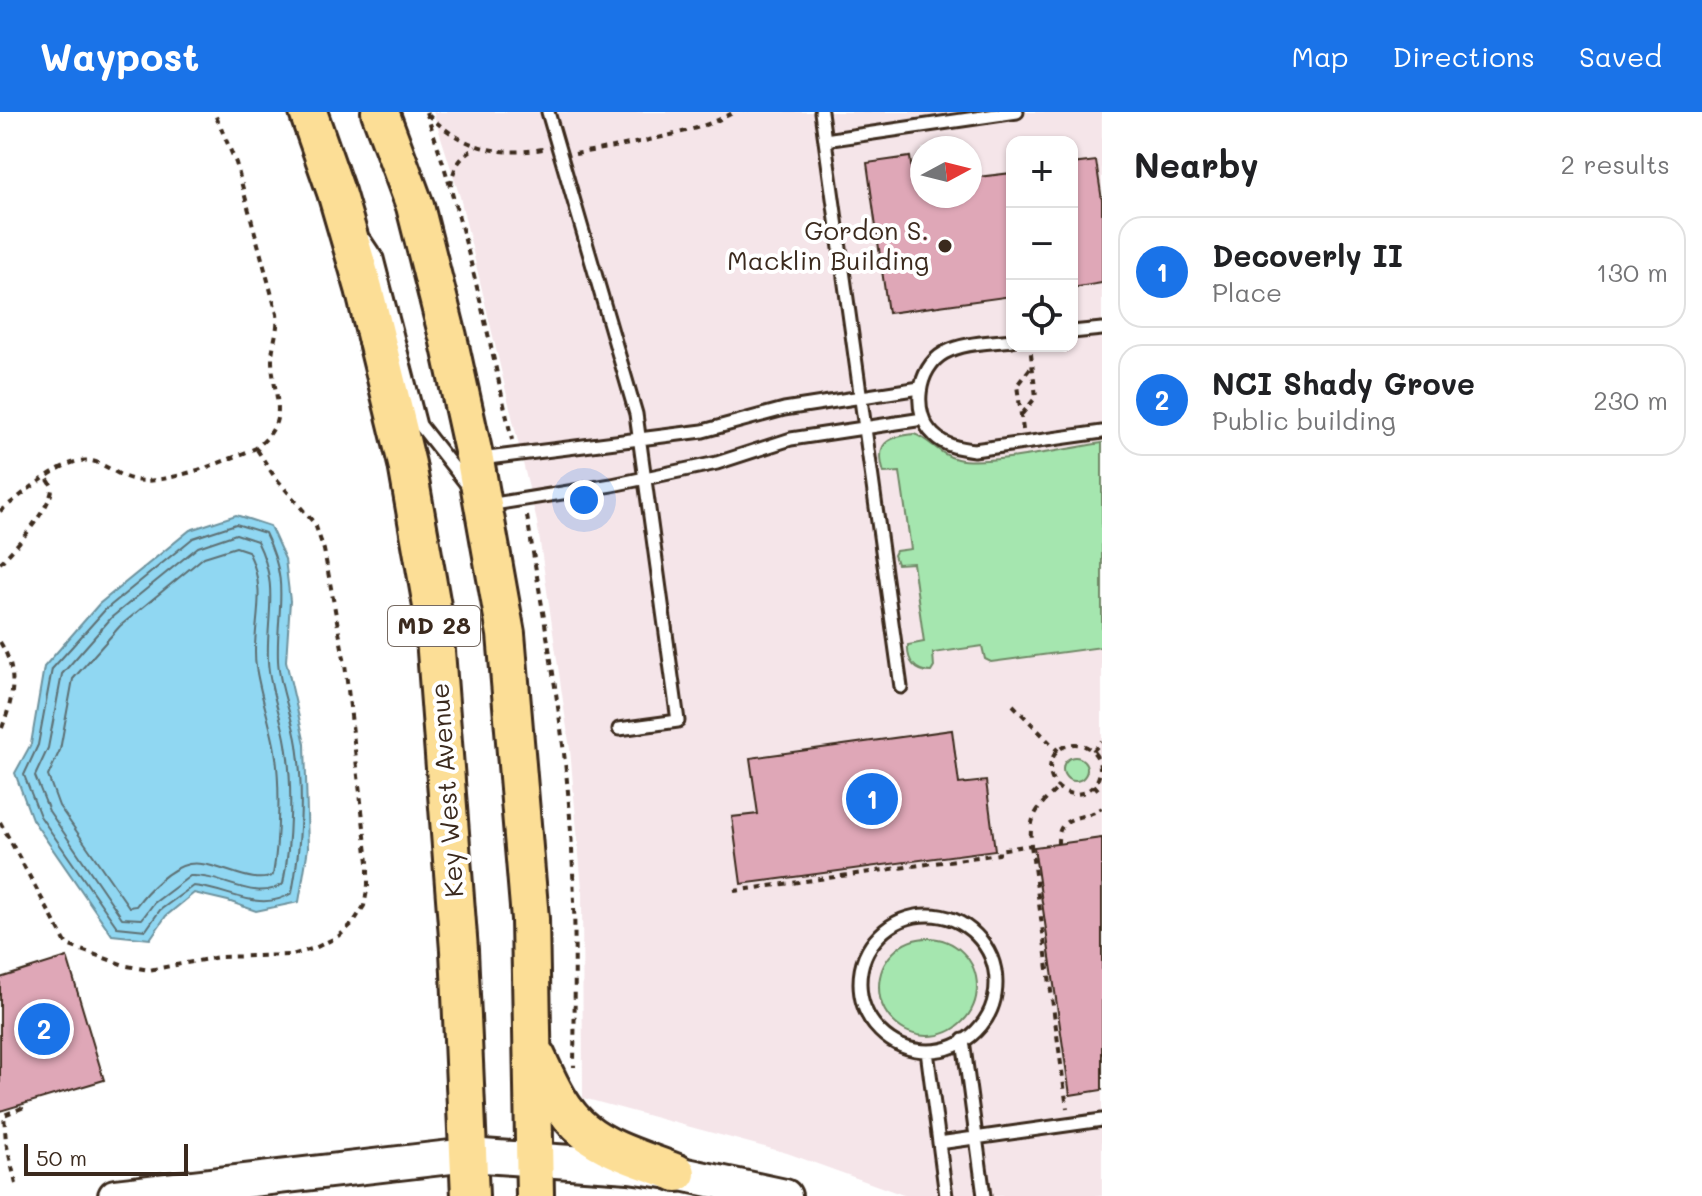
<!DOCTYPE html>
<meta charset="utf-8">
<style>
:root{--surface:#fff;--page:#f6f6f6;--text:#202124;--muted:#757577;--line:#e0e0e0;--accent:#1a73e8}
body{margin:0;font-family:Mali,sans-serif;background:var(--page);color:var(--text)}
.controls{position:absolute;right:24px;top:24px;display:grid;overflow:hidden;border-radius:16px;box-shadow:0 2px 6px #0004}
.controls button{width:72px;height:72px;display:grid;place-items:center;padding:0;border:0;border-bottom:2px solid var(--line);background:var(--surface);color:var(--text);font:40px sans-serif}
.compass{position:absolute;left:910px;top:24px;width:72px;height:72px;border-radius:50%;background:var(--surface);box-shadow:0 2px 6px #0004;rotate:83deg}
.scale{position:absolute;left:24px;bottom:20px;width:164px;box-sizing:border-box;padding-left:8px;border:4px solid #3b2a1e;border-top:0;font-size:22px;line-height:28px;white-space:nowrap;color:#3b2a1e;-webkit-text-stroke:6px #fff;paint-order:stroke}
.you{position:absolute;left:584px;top:388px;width:28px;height:28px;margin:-20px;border:6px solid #fff;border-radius:50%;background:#1a73e8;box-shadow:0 0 0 12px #1a73e833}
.badge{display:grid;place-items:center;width:52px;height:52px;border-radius:50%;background:var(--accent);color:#fff;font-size:26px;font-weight:700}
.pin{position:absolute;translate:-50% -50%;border:4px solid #fff;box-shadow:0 2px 8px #0006}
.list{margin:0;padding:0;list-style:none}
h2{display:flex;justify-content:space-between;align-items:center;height:104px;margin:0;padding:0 32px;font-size:34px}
h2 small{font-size:26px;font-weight:400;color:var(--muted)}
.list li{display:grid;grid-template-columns:52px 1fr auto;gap:24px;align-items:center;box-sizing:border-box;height:112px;margin:0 16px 16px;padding:0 16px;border:2px solid var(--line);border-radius:24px}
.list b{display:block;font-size:30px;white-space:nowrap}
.list p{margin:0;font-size:26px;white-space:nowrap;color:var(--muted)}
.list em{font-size:26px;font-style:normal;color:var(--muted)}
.icon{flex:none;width:44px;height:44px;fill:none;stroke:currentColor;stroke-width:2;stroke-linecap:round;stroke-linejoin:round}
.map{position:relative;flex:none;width:1102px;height:1084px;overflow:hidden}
header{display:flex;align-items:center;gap:48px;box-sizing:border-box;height:112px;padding:0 40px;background:var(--accent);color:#fff}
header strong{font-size:38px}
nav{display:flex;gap:44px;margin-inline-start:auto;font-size:28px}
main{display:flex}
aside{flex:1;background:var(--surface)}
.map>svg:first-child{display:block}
.built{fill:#f5e5e9;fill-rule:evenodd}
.green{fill:#a5e6af;stroke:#708866;stroke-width:2}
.water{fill:#90d7f2;stroke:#6e929d;stroke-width:2}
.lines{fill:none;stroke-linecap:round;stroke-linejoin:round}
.shore{stroke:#5d6f73;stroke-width:2}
.building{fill:#dfa7b7;stroke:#3b2a1e;stroke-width:2}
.lane-casing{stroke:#3b2a1e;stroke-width:17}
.secondary-casing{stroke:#3b2a1e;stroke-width:38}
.primary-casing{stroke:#3b2a1e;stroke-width:42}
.path{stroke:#3b2a1e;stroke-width:4;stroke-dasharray:6 6;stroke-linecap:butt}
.lane{stroke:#fff;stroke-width:11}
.secondary{stroke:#fff;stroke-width:32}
.primary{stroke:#fcde96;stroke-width:36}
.poi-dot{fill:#3b2a1e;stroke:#fff;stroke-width:3}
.labels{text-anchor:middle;stroke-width:8;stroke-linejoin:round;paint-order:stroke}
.shield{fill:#fff;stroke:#766a62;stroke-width:2}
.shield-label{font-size:24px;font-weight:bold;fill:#3b2a1e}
.poi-label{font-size:26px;fill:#3b2a1e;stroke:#fff;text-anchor:end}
.street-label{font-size:26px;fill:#3b2a1e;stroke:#fff}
</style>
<header>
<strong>Waypost</strong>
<nav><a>Map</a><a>Directions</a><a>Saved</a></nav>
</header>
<main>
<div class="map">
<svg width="1102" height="1084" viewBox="0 0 1102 1084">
<rect width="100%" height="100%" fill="#fff"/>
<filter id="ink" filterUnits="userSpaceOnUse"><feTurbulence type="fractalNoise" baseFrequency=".0125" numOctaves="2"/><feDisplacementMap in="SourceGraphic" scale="16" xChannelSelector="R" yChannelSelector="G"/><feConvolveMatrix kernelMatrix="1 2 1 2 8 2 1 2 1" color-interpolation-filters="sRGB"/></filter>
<g filter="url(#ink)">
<!-- built -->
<path class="built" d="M433,0h669v1084h-196l-119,-43 -204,-55 -1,-209 -12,-140 -33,-227 -77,-325zM1012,30h60v204h-60zM922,36h48v48h-48z"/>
<!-- green -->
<path class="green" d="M914,322c16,5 25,21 43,25 30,7 111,-11 145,-16v204l-111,15 -6,-3 -3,-13 -49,7 1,14 -3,5c-16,0 -24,-11 -23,-27l16,-3 -11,-79 -16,1 -3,-9 2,-4 15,-2 -11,-77 -16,1c-9,-29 2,-36 30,-39z
M1063 657a12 12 0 1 1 24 0a12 12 0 1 1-24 0Z
M879 875a49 49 0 1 1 98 0a49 49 0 1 1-98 0Z"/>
<!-- water -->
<path class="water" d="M236,403l34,11 15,33 5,42 -4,60 19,83 3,104 -9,54 -43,9 -28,-10 -34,-8 -28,23 -16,23 -38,-4 -80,-116 -17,-46 16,-29 13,-77 55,-63 91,-74z"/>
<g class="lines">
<!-- shore -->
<path class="shore" d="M236,412l29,9c26,52 11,75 13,127 1,28 15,57 19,85 7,47 4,101 -5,148 -33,21 -65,-5 -99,-7l-33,24 -14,20 -29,-3 -77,-111 -16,-41 14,-30 14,-76 53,-59 88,-72z
M236,422l21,7c23,46 9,74 11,120 1,28 14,56 18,83 7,41 5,100 -3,140 -29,19 -61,-10 -93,-8l-36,27 -12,16 -20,-1 -73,-107 -14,-35 13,-28 14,-74 50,-57 86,-70z
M236,435l12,4c22,44 2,75 8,116 4,26 13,52 18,78 7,35 5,95 -1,130 -21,13 -58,-16 -84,-11 -20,4 -42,27 -53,42l-7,1 -70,-101 -11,-30 12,-26 13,-71 47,-53 84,-69z"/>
</g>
<!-- building -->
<path class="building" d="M910,45l4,29 8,-1v11h48v-18l42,-5v123l-124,17 -21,-150z
M1096,49l6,39v83l-30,5v-124z
M952,618l7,54 27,-3 9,69 -254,34 -9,-67 26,-3 -8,-56z
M1102,726v252l-32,5 -36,-248z
M67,845l37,123 -104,31v-133z"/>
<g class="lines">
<!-- lane casing -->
<g class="lane-casing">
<path id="lane" d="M548,0l88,302 42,307 -59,8
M821,0l80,575
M825,28l192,-28
M365,128l12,18 43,167 48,61
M1072,220l30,-3
M1012,228c-22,3 -48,2 -68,13 -27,15 -33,61 -10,82 11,11 25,13 40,15l128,-18
M480,347l223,-28 81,-22 136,-21
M488,393l124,-20 105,-22 74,-24 132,-20
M860 871a68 68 0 1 1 136 0a68 68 0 1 1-136 0Z
M963,928l21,156
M927,939l19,145
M939,1031l163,-23"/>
</g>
<!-- secondary casing -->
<g class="secondary-casing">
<path id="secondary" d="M115,1084l353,-41 161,11 48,7 108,23"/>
</g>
<!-- primary casing -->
<g class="primary-casing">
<path id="primary" d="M308,0l28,80 28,96 43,176 26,148 26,338 11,246
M380,0l35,94 33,131 27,123 31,174 24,285 5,277
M537,945c12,26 25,56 48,74 26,21 63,30 92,42"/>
</g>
<!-- path -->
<path class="path" d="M426,0c38,107 61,218 86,328
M427,2c35,33 68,43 116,35
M575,42c46,-9 120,-19 159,-42
M451,74c2,-19 9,-29 25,-39
M1022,302l14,-17 -6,-51
M1023,318l-6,-45 15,-19
M0,399c21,-15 54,-45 79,-50 21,-4 33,13 52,18 28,9 97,-19 125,-31 37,-30 16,-51 16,-89 0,-15 7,-29 5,-45l-41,-151 -22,-51
M527,404c16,100 36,200 43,301 6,84 5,167 4,250
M0,451c13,-12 51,-56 52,-74 0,-5 -3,-7 -5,-11
M0,530c20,32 13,58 0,91
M1013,593l45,46
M1050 657a25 25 0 1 1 50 0a25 25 0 1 1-50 0Z
M1093,639l9,-10
M1094,673l8,9
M0,710l67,123 60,21 22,4 70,-13 73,-2 23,-7 24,-12 14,-13 11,-17 4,-21v-23l-23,-198 -21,-114 -9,-26 -41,-48 -18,-28
M1058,732c-1,-32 26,-23 44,-36
M1031,733l36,263
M734,779l265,-37v-4l32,-5c-2,-30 6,-37 27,-57
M16,1072l-10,-42 -2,-27 18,-7 -1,-3"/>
<!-- lane -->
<use href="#lane" class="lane"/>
<!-- secondary -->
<use href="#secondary" class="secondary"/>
<!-- primary -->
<use href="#primary" class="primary"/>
</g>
</g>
<!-- markers -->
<circle class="poi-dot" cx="945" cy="134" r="8"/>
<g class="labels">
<!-- shield labels -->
<rect class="shield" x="388" y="494" width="92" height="40" rx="6"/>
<g class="shield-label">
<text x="434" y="522">MD 28</text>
</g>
<!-- poi labels -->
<g class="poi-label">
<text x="929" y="128">Gordon S.<tspan x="929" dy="30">Macklin Building</tspan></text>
</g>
<!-- street labels -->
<g class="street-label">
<text transform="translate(447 678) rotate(-94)" y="9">Key West Avenue</text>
</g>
</g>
</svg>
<div class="controls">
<button>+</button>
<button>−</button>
<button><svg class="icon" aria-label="locate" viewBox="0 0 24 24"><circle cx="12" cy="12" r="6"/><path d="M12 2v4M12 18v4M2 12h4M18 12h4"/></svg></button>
</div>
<svg class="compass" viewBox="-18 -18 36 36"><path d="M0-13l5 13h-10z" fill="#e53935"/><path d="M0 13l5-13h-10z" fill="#757577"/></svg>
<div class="scale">50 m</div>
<div class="you"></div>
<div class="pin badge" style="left:872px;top:687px">1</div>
<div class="pin badge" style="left:44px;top:917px">2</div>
</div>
<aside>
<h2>Nearby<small>2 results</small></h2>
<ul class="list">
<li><span class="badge">1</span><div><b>Decoverly II</b><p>Place</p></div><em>130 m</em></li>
<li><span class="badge">2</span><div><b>NCI Shady Grove</b><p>Public building</p></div><em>230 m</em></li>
</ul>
</aside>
</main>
